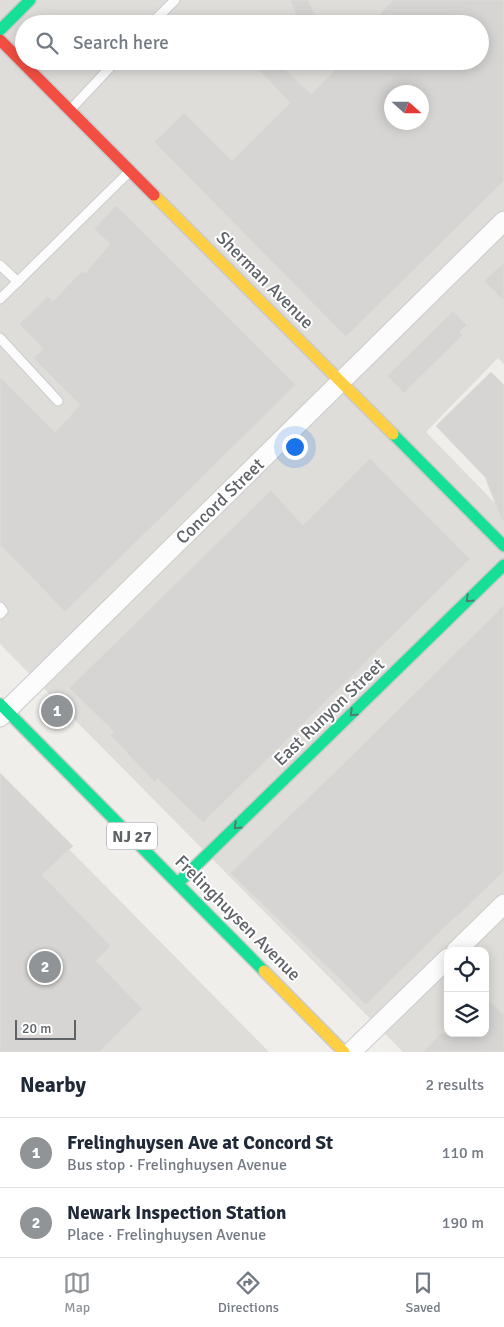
<!DOCTYPE html>
<meta charset="utf-8">
<style>
:root{--surface:#fff;--page:#f6f6f7;--text:#1f2937;--muted:#747a83;--line:#e0e1e3;--accent:#919496}
body{margin:0;font-family:Signika,sans-serif;background:var(--page);color:var(--text)}
.controls{position:absolute;right:15px;bottom:15px;display:grid;overflow:hidden;border-radius:10px;box-shadow:0 2px 12px #0003}
.controls button{width:45px;height:45px;display:grid;place-items:center;padding:0;border:0;border-bottom:1px solid var(--line);background:var(--surface);color:var(--text);font:25px sans-serif}
.compass{position:absolute;left:384px;top:85px;width:45px;height:45px;border-radius:50%;background:var(--surface);box-shadow:0 2px 12px #0003;rotate:111deg}
.scale{position:absolute;left:15px;bottom:12px;width:61px;box-sizing:border-box;padding-left:5px;border:2px solid #5f6368;border-top:0;font-size:14px;line-height:18px;white-space:nowrap;color:#5f6368;-webkit-text-stroke:4px #fff;paint-order:stroke}
.you{position:absolute;left:294px;top:446px;width:18px;height:18px;margin:-12px;border:4px solid #fff;border-radius:50%;background:#1a73e8;box-shadow:0 0 0 8px #1a73e833}
.badge{display:grid;place-items:center;width:32px;height:32px;border-radius:50%;background:var(--accent);color:#fff;font-size:16px;font-weight:700}
.pin{position:absolute;translate:-50% -50%;border:2px solid #fff;box-shadow:0 1px 5px #0006}
.list{margin:0;padding:0;list-style:none}
h2{display:flex;justify-content:space-between;align-items:center;height:65px;margin:0;padding:0 20px;font-size:21px}
h2 small{font-size:16px;font-weight:400;color:var(--muted)}
.list li{display:grid;grid-template-columns:32px 1fr auto;gap:15px;align-items:center;box-sizing:border-box;height:70px;padding:0 20px;border-top:1px solid var(--line)}
.list b{display:block;font-size:19px;white-space:nowrap}
.list p{margin:0;font-size:16px;white-space:nowrap;color:var(--muted)}
.list em{font-size:16px;font-style:normal;color:var(--muted)}
.icon{flex:none;width:28px;height:28px;fill:none;stroke:currentColor;stroke-width:2;stroke-linecap:round;stroke-linejoin:round}
.map{position:relative;flex:none;width:504px;height:1052px;overflow:hidden}
.search{position:absolute;background:var(--surface);box-shadow:0 2px 12px #0003;left:15px;right:15px;top:15px;height:55px;display:flex;align-items:center;gap:12px;box-sizing:border-box;padding:0 18px;border-radius:28px;color:var(--muted);font-size:19px}
.sheet{height:205px;background:var(--surface)}
nav{display:flex;justify-content:space-around;align-items:center;box-sizing:border-box;height:70px;border-top:1px solid var(--line);background:var(--surface);font-size:14px;color:var(--muted)}
nav a{display:grid;justify-items:center;gap:2px}
nav .on{color:var(--accent)}
.map>svg:first-child{display:block}
.industrial{fill:#dfddda;fill-rule:evenodd}
.building{fill:#d6d5d3;stroke:#deddd9;fill-rule:evenodd}
.lines{fill:none;stroke-linecap:round;stroke-linejoin:round}
.lane-casing{stroke:#cbcccc;stroke-width:11}
.street-casing{stroke:#cbcccc;stroke-width:21}
.fast-casing{stroke:#cacacb;stroke-width:14}
.slow-casing{stroke:#cacacb;stroke-width:14}
.jam-casing{stroke:#cacacb;stroke-width:14}
.lane{stroke:#fdfcfc;stroke-width:9}
.street{stroke:#fdfcfc;stroke-width:19}
.fast{stroke:#16e098;stroke-width:11}
.slow{stroke:#ffcf43;stroke-width:11}
.jam{stroke:#f24e42;stroke-width:11}
.oneway{stroke:#507c72}
.labels{text-anchor:middle;stroke-width:4;stroke-linejoin:round;paint-order:stroke}
.shield{fill:#fff;stroke:#8f9295;stroke-width:1}
.shield-label{font-size:16px;font-weight:bold;fill:#5f6368}
.street-label{font-size:18px;fill:#5f6368;stroke:#fff}
</style>
<div class="map">
<svg width="504" height="1052" viewBox="0 0 504 1052">
<rect width="100%" height="100%" fill="#efeeea"/>
<!-- industrial -->
<path class="industrial" d="M0,0h504v364l-6,-6 -72,74 68,70 10,-10v560h-101l-403,-408zM24,24h456v37h-456zM392,92h30v30h-30zM448,951h37v82h-37z
M0,779l269,273h-269z"/>
<!-- building -->
<path class="building" d="M290,0h18l12,24h-20z
M393,0h111v181l-158,156 -192,-195 30,-30 48,48 58,-57 -40,-42h27l34,33 33,-33h136v-37h-110zM392,92h30v30h-30z
M116,205l180,180 -231,227 -65,-67v-168l55,55 25,-27 -47,-47 10,-9 -24,-25 29,-28 5,5 29,-30 3,2 25,-29 -16,-15z
M504,262v39l-20,-20z
M453,311l14,14 -7,7 3,3 -59,58 -17,-17z
M491,372l13,13v138h-1l-18,-46 -49,-51z
M370,458l100,101 -267,264 -45,-44 -3,4 -45,-48 4,-3 -45,-44 202,-198 32,35z
M504,605v266l-47,46 -1,-1 -90,89 -136,-132 110,-106z
M0,773l73,73 -31,29 69,71 -15,15 47,48 -44,43h-99z
M485,996l19,19v37h-81l18,-19h44z"/>
<g class="lines">
<!-- lane casing -->
<g class="lane-casing">
<path id="lane" d="M151,24l24,-24
M72,108l44,-47
M0,265l18,17
M0,299l129,-127
M0,338l58,63
M0,607l3,4 -3,3"/>
</g>
<!-- street casing -->
<g class="street-casing">
<path id="street" d="M0,717l504,-496
M456,951l48,-47
M351,1052l97,-94"/>
</g>
<!-- fast casing -->
<g class="fast-casing">
<path id="fast" d="M0,30l30,-30
M393,434l111,112
M0,704l264,267
M178,883l326,-318"/>
</g>
<!-- slow casing -->
<g class="slow-casing">
<path id="slow" d="M154,195l239,239
M264,971l80,81"/>
</g>
<!-- jam casing -->
<g class="jam-casing">
<path id="jam" d="M0,40l154,155"/>
</g>
<!-- lane -->
<use href="#lane" class="lane"/>
<!-- street -->
<use href="#street" class="street"/>
<!-- fast -->
<use href="#fast" class="fast"/>
<!-- slow -->
<use href="#slow" class="slow"/>
<!-- jam -->
<use href="#jam" class="jam"/>
</g>
<!-- one-way arrows -->
<defs><path id="oneway-chevron" d="M-2-3.5L2.5 0L-2 3.5" fill="none" stroke-width="1.6" stroke-linecap="round" stroke-linejoin="round" transform="scale(1.25)"/></defs>
<g class="oneway">
<use href="#oneway-chevron" transform="translate(469 599) rotate(136)"/>
<use href="#oneway-chevron" transform="translate(353 713) rotate(136)"/>
<use href="#oneway-chevron" transform="translate(237 826) rotate(136)"/>
</g>
<g class="labels">
<!-- shield labels -->
<rect class="shield" x="107" y="822.5" width="50" height="27" rx="4"/>
<g class="shield-label">
<text x="132" y="842">NJ 27</text>
</g>
<!-- street labels -->
<g class="street-label">
<text transform="translate(265 280) rotate(45)" y="6">Sherman Avenue</text>
<text transform="translate(220 501) rotate(-44)" y="6">Concord Street</text>
<text transform="translate(329 712) rotate(-44)" y="6">East Runyon Street</text>
<text transform="translate(238 918) rotate(45)" y="6">Frelinghuysen Avenue</text>
</g>
</g>
</svg>
<div class="controls">
<button><svg class="icon" aria-label="locate" viewBox="0 0 24 24"><circle cx="12" cy="12" r="6"/><path d="M12 2v4M12 18v4M2 12h4M18 12h4"/></svg></button>
<button><svg class="icon" aria-label="layers" viewBox="0 0 24 24"><path d="M12 4l9 5-9 5-9-5zM3 14l9 5 9-5"/></svg></button>
</div>
<svg class="compass" viewBox="-18 -18 36 36"><path d="M0-13l5 13h-10z" fill="#e53935"/><path d="M0 13l5-13h-10z" fill="#747a83"/></svg>
<div class="scale">20 m</div>
<div class="you"></div>
<div class="pin badge" style="left:57px;top:711px">1</div>
<div class="pin badge" style="left:45px;top:967px">2</div>
<div class="search"><svg class="icon" aria-label="search" viewBox="0 0 24 24"><circle cx="10" cy="10" r="6"/><path d="M15 15l6 6"/></svg>Search here</div>
</div>
<section class="sheet">
<h2>Nearby<small>2 results</small></h2>
<ul class="list">
<li><span class="badge">1</span><div><b>Frelinghuysen Ave at Concord St</b><p>Bus stop · Frelinghuysen Avenue</p></div><em>110 m</em></li>
<li><span class="badge">2</span><div><b>Newark Inspection Station</b><p>Place · Frelinghuysen Avenue</p></div><em>190 m</em></li>
</ul>
</section>
<nav>
<a class="on"><svg class="icon" aria-label="map" viewBox="0 0 24 24"><path d="M3 6l6-2 6 2 6-2v14l-6 2-6-2-6 2zM9 4v14M15 6v14"/></svg>Map</a>
<a><svg class="icon" aria-label="directions" viewBox="0 0 24 24"><path d="M12 3l9 9-9 9-9-9zM9 14v-3h6M13 9l2 2-2 2"/></svg>Directions</a>
<a><svg class="icon" aria-label="saved" viewBox="0 0 24 24"><path d="M7 4h10v16l-5-4-5 4z"/></svg>Saved</a>
</nav>
